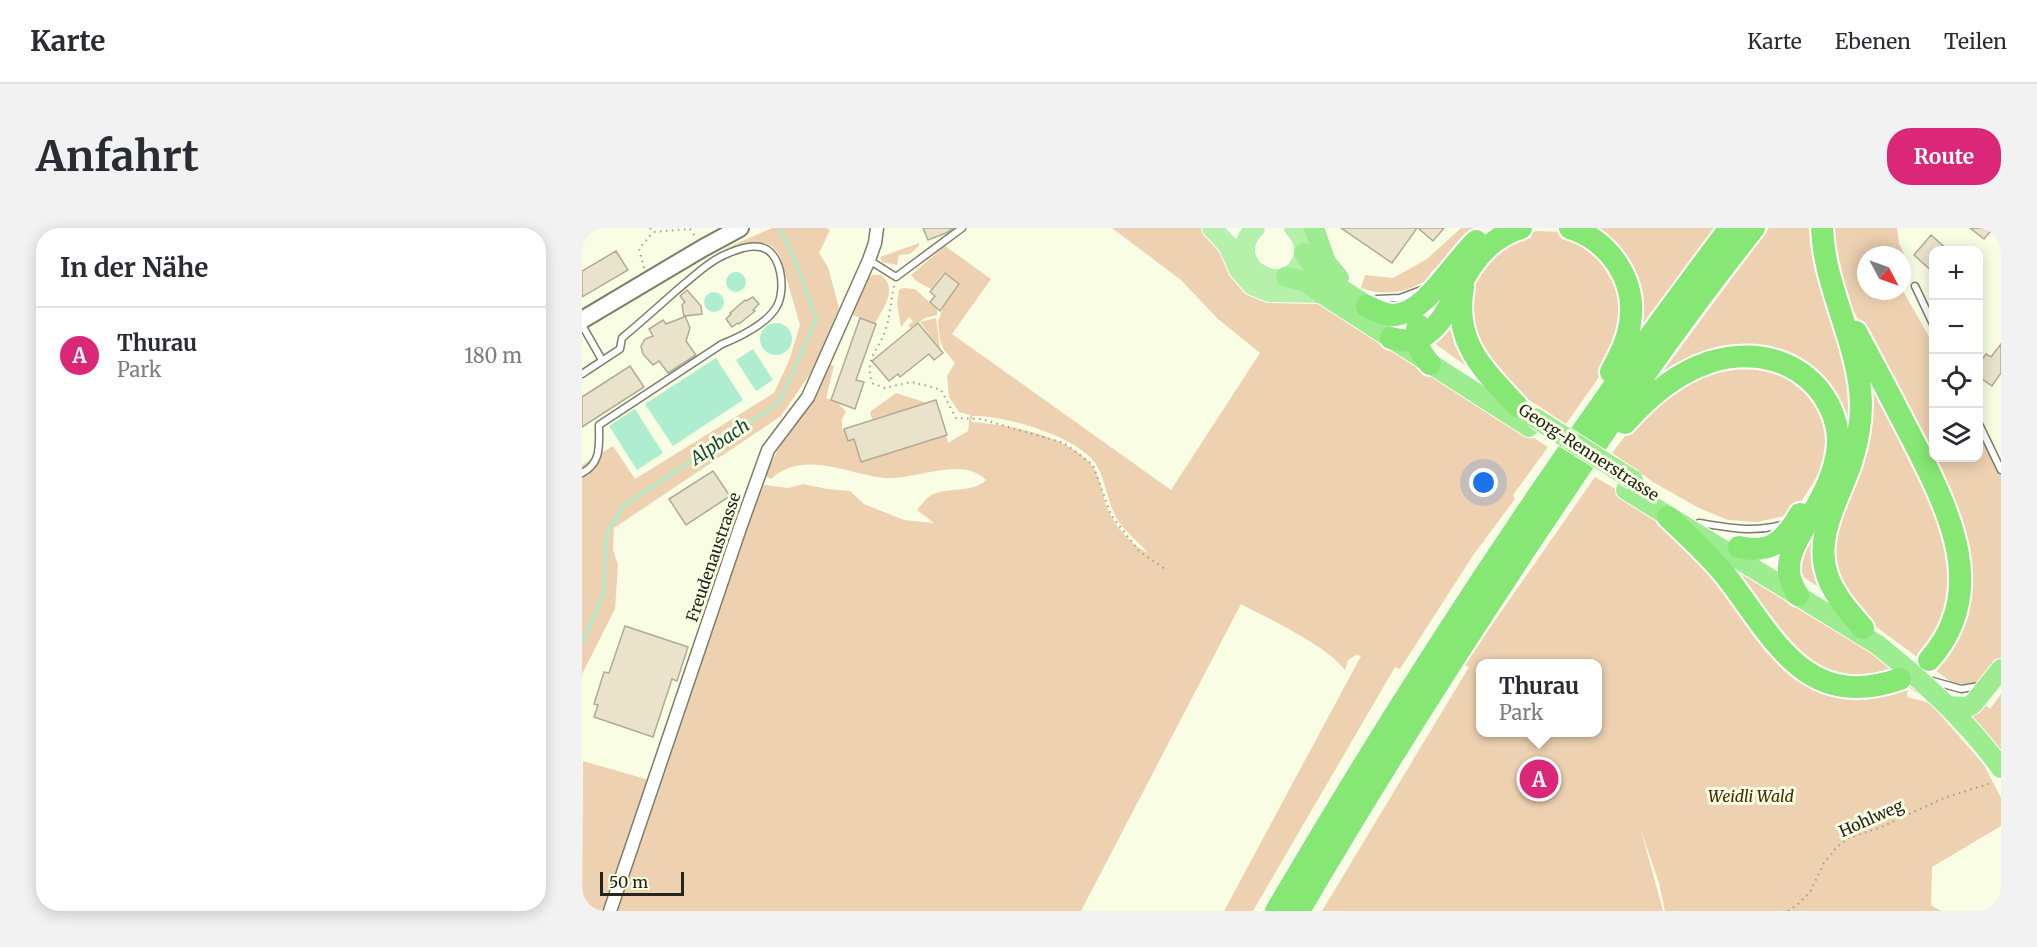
<!DOCTYPE html>
<html lang="de">
<meta charset="utf-8">
<style>
:root{--surface:#fff;--page:#f2f2f3;--text:#2b2b33;--muted:#7c7c81;--line:#e1e1e2;--accent:#db2777}
body{margin:0;font-family:Merriweather,serif;background:var(--page);color:var(--text)}
.controls{position:absolute;right:18px;top:18px;display:grid;overflow:hidden;border-radius:12px;box-shadow:0 3px 15px #0003}
.controls button{width:54px;height:54px;display:grid;place-items:center;padding:0;border:0;border-bottom:2px solid var(--line);background:var(--surface);color:var(--text);font:30px sans-serif}
.compass{position:absolute;left:1275px;top:18px;width:54px;height:54px;border-radius:50%;background:var(--surface);box-shadow:0 3px 15px #0003;rotate:131deg}
.scale{position:absolute;left:18px;bottom:15px;width:84px;box-sizing:border-box;padding-left:6px;border:3px solid #24261d;border-top:0;font-size:16px;line-height:21px;white-space:nowrap;color:#24261d;-webkit-text-stroke:4px #f8fde4;paint-order:stroke}
.you{position:absolute;left:902px;top:255px;width:21px;height:21px;margin:-15px;border:4px solid #fff;border-radius:50%;background:#1a73e8;box-shadow:0 0 0 9px #1a73e833}
.badge{display:grid;place-items:center;width:39px;height:39px;border-radius:50%;background:var(--accent);color:#fff;font-size:20px;font-weight:700}
.pin{position:absolute;translate:-50% -50%;border:3px solid #fff;box-shadow:0 2px 6px #0006}
.popup{position:absolute;left:894px;top:431px;width:126px;height:78px;box-sizing:border-box;display:grid;place-content:center;border-radius:12px;background:var(--surface);filter:drop-shadow(0 2px 4px #0005);font-size:20px;white-space:nowrap;color:var(--muted)}
.popup b{font-size:22px;color:var(--text)}
.popup::after{content:'';position:absolute;left:50%;top:100%;margin-left:-12px;border:12px solid transparent;border-top-color:var(--surface)}
.list{margin:0;padding:0;list-style:none}
h2{display:flex;justify-content:space-between;align-items:center;height:78px;margin:0;padding:0 24px;font-size:26px}
h2 small{font-size:20px;font-weight:400;color:var(--muted)}
.list li{display:grid;grid-template-columns:39px 1fr auto;gap:18px;align-items:center;box-sizing:border-box;height:96px;padding:0 24px;border-top:2px solid var(--line)}
.list b{display:block;font-size:22px;white-space:nowrap}
.list p{margin:0;font-size:20px;white-space:nowrap;color:var(--muted)}
.list em{font-size:20px;font-style:normal;color:var(--muted)}
.icon{flex:none;width:33px;height:33px;fill:none;stroke:currentColor;stroke-width:2;stroke-linecap:round;stroke-linejoin:round}
.map{position:relative;flex:none;width:1419px;height:683px;overflow:hidden;border-radius:24px}
header{display:flex;align-items:center;gap:36px;box-sizing:border-box;height:84px;padding:0 30px;background:var(--surface);border-bottom:2px solid var(--line)}
header strong{font-size:28px}
nav{display:flex;gap:33px;margin-inline-start:auto;font-size:21px}
.intro{display:flex;align-items:center;justify-content:space-between;box-sizing:border-box;height:144px;padding:0 36px}
h1{margin:0;font-size:42px}
.button{padding:15px 27px;border-radius:24px;background:var(--accent);color:#fff;font-size:21px;font-weight:700}
main{display:flex;gap:36px;padding:0 36px}
aside{flex:1;background:var(--surface);border-radius:24px;box-shadow:0 3px 15px #0003}
.map>svg:first-child{display:block}
.green{fill:#eed1b1;fill-rule:evenodd}
.water{fill:#afedd0}
.lines{fill:none;stroke-linecap:round;stroke-linejoin:round}
.stream{stroke:#afedd0;stroke-width:3}
.building{fill:#eae3cb;stroke:#b1ab94;stroke-width:1.5}
.service-casing{stroke:#7b7f6a;stroke-width:9}
.minor-casing{stroke:#7b7f6a;stroke-width:15}
.secondary-casing{stroke:#7b7f6a;stroke-width:20}
.primary-casing{stroke:#fff;stroke-width:22}
.trunk-casing{stroke:#fff;stroke-width:22}
.motorway-casing{stroke:#fff;stroke-width:26}
.path{stroke:#9da18f;stroke-width:2;stroke-dasharray:1.5 4.5;stroke-linecap:butt}
.service{stroke:#fff;stroke-width:6}
.minor{stroke:#fff;stroke-width:12}
.secondary{stroke:#fff;stroke-width:16}
.primary{stroke:#b6f1ac;stroke-width:20}
.trunk{stroke:#9eec90;stroke-width:20}
.motorway{stroke:#86e774;stroke-width:22}
.trunk-bridge-casing{stroke:#fff;stroke-width:22;stroke-linecap:butt}
.trunk-bridge{stroke:#9eec90;stroke-width:20}
.labels{text-anchor:middle;stroke-width:6;stroke-linejoin:round;paint-order:stroke}
.street-label{font-size:16px;fill:#24261d;stroke:#f8fde4}
.park-label{font-size:16px;font-style:italic;fill:#422803;stroke:#f8fde4}
.water-label{font-size:18px;font-style:italic;fill:#184935;stroke:#f8fde4}
</style>
<header>
<strong>Karte</strong>
<nav><a>Karte</a><a>Ebenen</a><a>Teilen</a></nav>
</header>
<div class="intro"><h1>Anfahrt</h1><a class="button">Route</a></div>
<main>
<aside>
<h2>In der Nähe<small></small></h2>
<ul class="list">
<li><span class="badge">A</span><div><b>Thurau</b><p>Park</p></div><em>180 m</em></li>
</ul>
</aside>
<div class="map">
<svg width="1419" height="683" viewBox="0 0 1419 683">
<rect width="100%" height="100%" fill="#f8fde4"/>
<!-- green -->
<path class="green" d="M190,0h55l3,2 -11,23 9,14 11,41 -26,62 -32,46 -167,112 -1,22 5,15 -3,44 -33,65v-209l31,-19 22,33 139,-86 15,-32 11,-36 -20,-69 -7,-9 -9,-4 -40,6z
M530,0h94l91,68 32,12 219,139 -35,48 2,4 -41,55 -74,115 -5,-2 -142,244h-29l137,-255 -5,-1 -8,5 -3,10c-18,-24 -76,-51 -104,-66l-160,307h-464l139,-408 4,-17 5,-1 23,3 15,-4 24,5 23,2 14,13 40,16 30,3 -17,-13c4,-4 8,-11 13,-14 16,-10 43,-2 56,-16 -25,-25 -71,1 -102,-2 -36,-4 -82,-29 -113,1l-7,-4 17,-30 25,-34 23,-47 5,2 -8,32 12,5 8,9 -4,7v11l3,-1 9,10 6,22 86,-26 2,8 20,-12 2,-16 -11,-3 -10,-15 -2,-21 8,-13 -11,-13 -4,-10 -2,-18 7,-20 14,-18 -15,-12 -13,17 -15,-8 -5,-6 34,-29 46,33 -39,55 219,156 89,-137 -42,-34 -37,-39zM391,188c31,-1 104,20 122,47 11,16 12,39 22,56 8,13 21,22 31,34 -16,-7 -33,-27 -40,-43 -6,-14 -7,-31 -15,-43 -22,-31 -87,-43 -122,-45z
M879,0h17l-10,6 -38,40 -1,5c-22,13 -43,18 -68,9l4,-13 28,3 34,-19z
M1001,0h132l-80,109 1,-30z
M1187,0h49l37,163 -30,200 -28,-18 46,-147 -60,-69 -125,21z
M1248,0h67l2,15 5,11 -2,3v-2h-36v36h36v-2l31,55 1,114h44l1,-25 22,42v183l-11,15 -14,10 -22,1 -75,-55 -27,-24 -23,-51 32,-193 59,99 46,141 -36,-146 -86,-162z
M955,3l27,1 12,5 37,31 12,49 -21,53 -38,54 -49,-32 -44,-51 -4,-53 19,-33 41,-22z
M337,15v3l-9,8 -11,1 -2,10 -15,-3 -2,-5z
M292,47h7c18,15 2,32 -6,49l-25,-10 17,-36z
M321,60l12,1 22,20v6l-12,3 -14,10 -3,-2 5,-5 -4,-4 -8,10 -4,-23 2,-14z
M869,82l25,63 -46,-33z
M354,90l4,31 -20,-27z
M1177,135l54,28 17,37 -5,36 -28,44 -12,8 -28,6 -29,-2 -29,-12 -46,-26 -41,-29 25,-32 25,-25 45,-26z
M314,165l31,10 -55,16 -2,-7z
M1013,249l31,18 70,58 103,123 78,7 -67,-14 -108,-125 178,113 49,42 -14,-7 -7,-6 -1,11 23,6 54,62 17,33v28l-69,41 -1,38 10,6h-276l-6,-28 -18,-53 22,81h-341l147,-244 -5,-2zM898,436h118v68h-118z
M1419,466v58l-33,-37 14,-13 8,7z
M1,533l66,19 -47,131h-20z"/>
<!-- water -->
<path class="water" d="M144 54a10 10 0 1 1 20 0a10 10 0 1 1-20 0Z
M122 74a10 10 0 1 1 20 0a10 10 0 1 1-20 0Z
M178 111a16 16 0 1 1 32 0a16 16 0 1 1-32 0Z
M171,121l20,31 -17,11 -20,-31z
M134,130l27,42 -70,46 -28,-42z
M53,181l28,44 -26,17 -28,-44z"/>
<g class="lines">
<!-- stream -->
<path class="stream" d="M0,415l21,-47 4,-63 16,-27 156,-103 37,-83 -14,-43 -22,-49"/>
</g>
<!-- building -->
<path class="building" d="M341,0h30l-7,5 -18,7z
M759,0h76l-25,35z
M836,0h26l-11,13z
M1388,0h23l-9,11z
M1349,7l17,15h-14v23l-20,-18z
M34,23l12,19 -46,27v-26z
M363,45l14,11 -19,27 -10,-9 5,-6 -5,-4z
M105,62l14,16 1,8 -17,2 5,12 -4,13 10,14 -28,18 -9,-12 -6,4 -10,-11 -2,-8 4,-7 8,-3 -4,-7 14,-9 3,4 18,-7 -2,-12 3,-3 -5,-6z
M171,69l6,7 -6,6 2,1 -16,13 -1,-1 -6,4 -6,-8 5,-5 -1,-1 15,-13 1,1z
M278,90l16,6 -20,56 8,2 -9,27 -24,-9z
M336,95l25,30 -9,7 -5,-6 -29,23 -2,-3 -9,7 -17,-20z
M1419,116v29l-9,13 -14,-10v-11l8,-11 5,3z
M48,138l14,21 -62,40v-30z
M354,172l11,35 -86,27 -7,-23 -6,2 -4,-12z
M131,243l17,25 -44,29 -17,-26z
M43,398l63,21 -11,34 -5,-2 -19,58 -59,-20 4,-12 -4,-1 10,-32 5,1z"/>
<g class="lines">
<!-- service casing -->
<g class="service-casing">
<path id="service" d="M287,32l27,17 66,-49
M1333,58l19,40
M789,75l6,-4 23,-1 24,-9
M0,97l20,35
M0,146l38,-25 2,-11c19,-16 37,-32 55,-48 16,-13 33,-30 52,-37 9,-4 22,-8 31,-6 22,4 26,43 17,59 -9,17 -37,31 -55,38l-123,81c0,19 3,38 -17,48
M1396,194l23,48
M1117,295c32,5 54,10 86,1
M1347,452l32,9 19,-3"/>
</g>
<!-- minor casing -->
<g class="minor-casing">
<path id="minor" d="M28,683l130,-383 28,-78 40,-53 61,-137 6,-17 2,-15"/>
</g>
<!-- secondary casing -->
<g class="secondary-casing">
<path id="secondary" d="M0,92l121,-72 37,-20"/>
</g>
<!-- primary casing -->
<g class="primary-casing">
<path id="primary" d="M630,0l16,17 11,25 13,15 17,7 52,1
M673,0c-35,37 32,76 48,30 3,-11 -1,-22 -9,-30"/>
</g>
<!-- trunk casing -->
<g class="trunk-casing">
<path id="trunk" d="M732,0l12,34 13,16
M722,25l14,21 45,29
M704,49c15,2 23,7 35,16l208,134
M1044,262l252,155c46,37 88,75 123,123
M1367,478l18,1 6,-3 28,-35"/>
</g>
<!-- motorway casing -->
<g class="motorway-casing">
<path id="motorway" d="M988,0c40,13 67,53 60,95 -2,18 -11,33 -19,49
M1240,0c2,61 38,116 39,177 0,20 -4,39 -10,58 -13,38 -39,76 -22,117 8,19 21,33 34,48
M881,59c-10,55 19,81 54,119
M785,78c8,4 17,9 26,9 32,0 60,-53 83,-74
M836,97c-5,16 2,27 12,39
M1274,104c20,37 39,73 58,110 35,69 76,150 15,218
M809,110c49,15 60,-44 82,-74 12,-17 28,-30 48,-36
M1043,195c23,-26 51,-50 85,-61 29,-9 61,-8 88,9 28,18 46,53 38,87 -4,20 -14,40 -25,58 -8,15 -21,32 -22,50 -1,11 3,20 9,29
M1086,289c20,19 41,38 58,59 48,62 79,136 174,103
M1157,319c32,8 46,-7 61,-33
M694,683c138,-236 289,-465 454,-683
M717,683c75,-128 154,-253 236,-376 70,-105 141,-209 219,-307"/>
</g>
<!-- path -->
<path class="path" d="M68,0l3,4 37,-3 6,9
M62,40l-5,-19 14,-17
M312,58c-3,14 -4,29 -8,43 -7,21 -22,29 -14,54l13,5 26,-6 21,5 9,3 15,28 25,1 83,24 29,22 18,50 28,36 26,18
M1206,683l9,-6 13,-13 14,-29 12,-15 12,-10 31,-10 65,-30 47,-15"/>
<!-- service -->
<use href="#service" class="service"/>
<!-- minor -->
<use href="#minor" class="minor"/>
<!-- secondary -->
<use href="#secondary" class="secondary"/>
<!-- primary -->
<use href="#primary" class="primary"/>
<!-- trunk -->
<use href="#trunk" class="trunk"/>
<!-- motorway -->
<use href="#motorway" class="motorway"/>
<!-- trunk-bridge casing -->
<g class="trunk-bridge-casing">
<path id="trunk-bridge" d="M953,190l98,62"/>
</g>
<!-- trunk-bridge -->
<use href="#trunk-bridge" class="trunk-bridge"/>
</g>
<g class="labels">
<!-- street labels -->
<g class="street-label">
<text transform="translate(1007 224) rotate(33)" y="6">Georg-Rennerstrasse</text>
<text transform="translate(131 329) rotate(-71)" y="6">Freudenaustrasse</text>
<text transform="translate(1289 590) rotate(-24)" y="6">Hohlweg</text>
</g>
<!-- park labels -->
<g class="park-label">
<text x="1169" y="574">Weidli Wald</text>
</g>
<!-- water labels -->
<g class="water-label">
<text transform="translate(138 214) rotate(-34)" y="6">Alpbach</text>
</g>
</g>
</svg>
<div class="controls">
<button>+</button>
<button>−</button>
<button><svg class="icon" aria-label="locate" viewBox="0 0 24 24"><circle cx="12" cy="12" r="6"/><path d="M12 2v4M12 18v4M2 12h4M18 12h4"/></svg></button>
<button><svg class="icon" aria-label="layers" viewBox="0 0 24 24"><path d="M12 4l9 5-9 5-9-5zM3 14l9 5 9-5"/></svg></button>
</div>
<svg class="compass" viewBox="-18 -18 36 36"><path d="M0-13l5 13h-10z" fill="#e53935"/><path d="M0 13l5-13h-10z" fill="#7c7c81"/></svg>
<div class="scale">50 m</div>
<div class="you"></div>
<div class="pin badge" style="left:957px;top:551px">A</div>
<div class="popup"><b>Thurau</b>Park</div>
</div>
</main>
